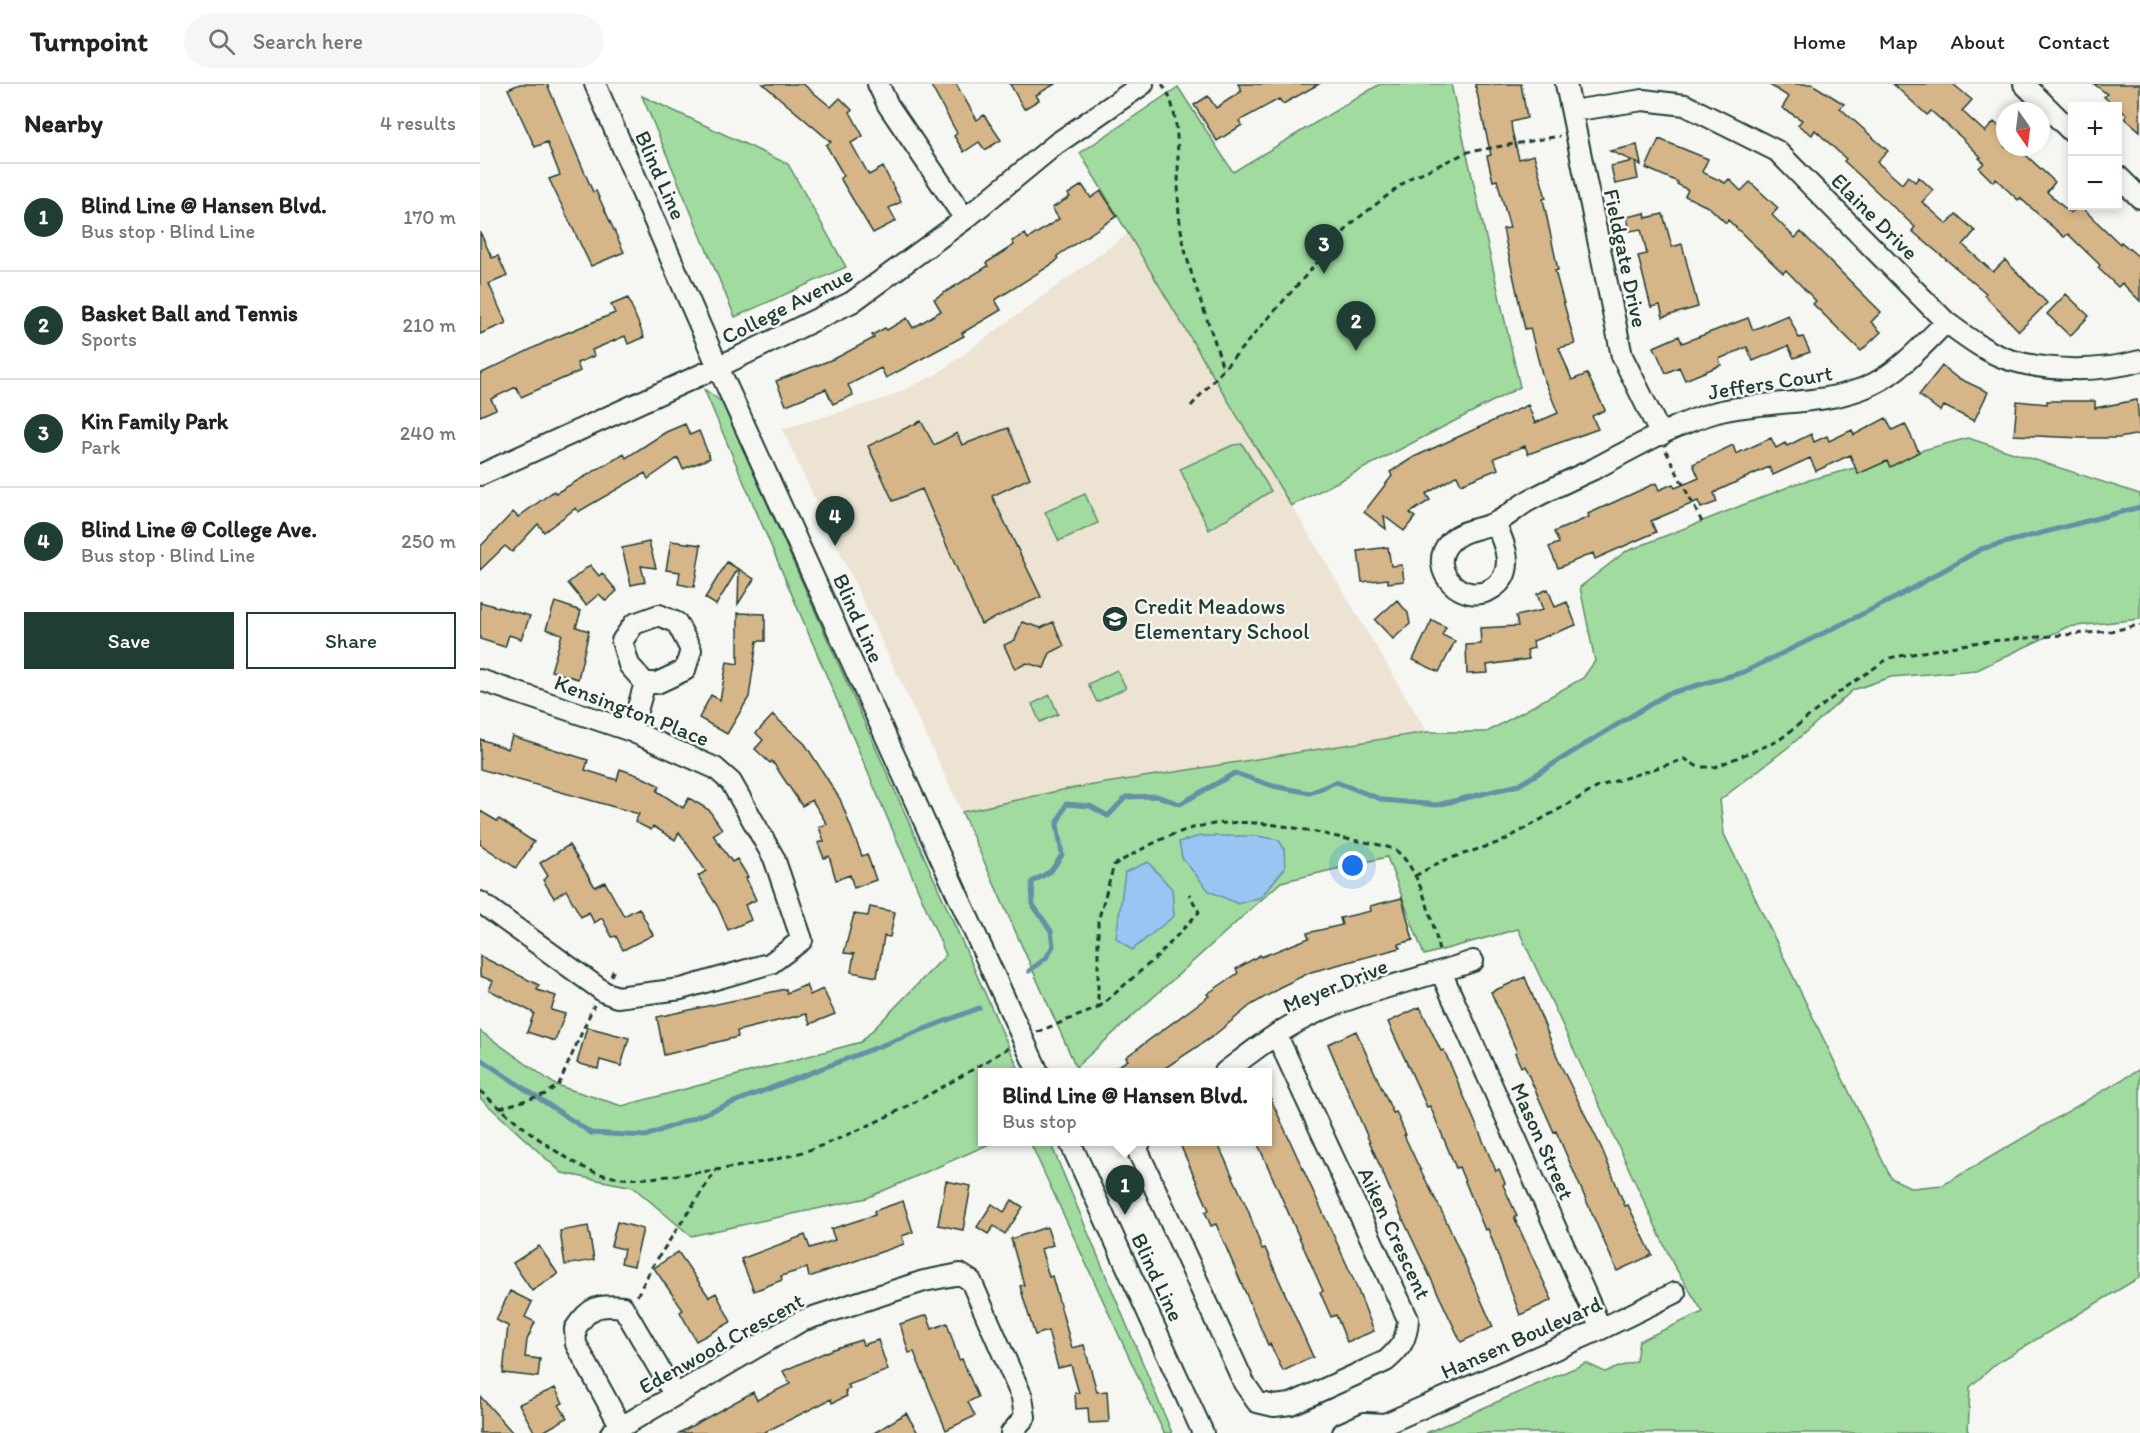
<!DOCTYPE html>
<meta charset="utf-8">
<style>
:root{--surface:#fff;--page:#f6f6f6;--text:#222;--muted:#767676;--line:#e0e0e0;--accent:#1f3d34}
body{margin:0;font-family:Itim,sans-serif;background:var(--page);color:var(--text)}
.controls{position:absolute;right:18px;top:18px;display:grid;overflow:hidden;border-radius:0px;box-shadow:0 3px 9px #0003}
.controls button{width:54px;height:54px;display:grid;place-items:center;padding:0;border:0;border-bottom:2px solid var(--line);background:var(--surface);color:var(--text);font:30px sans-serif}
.compass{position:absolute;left:1516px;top:18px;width:54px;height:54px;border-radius:50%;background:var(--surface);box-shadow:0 3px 9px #0003;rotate:166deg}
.you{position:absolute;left:873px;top:782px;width:21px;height:21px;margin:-15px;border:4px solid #fff;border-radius:50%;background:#1a73e8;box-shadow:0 0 0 9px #1a73e833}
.badge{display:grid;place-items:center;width:39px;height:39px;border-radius:50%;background:var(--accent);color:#fff;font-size:20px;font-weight:700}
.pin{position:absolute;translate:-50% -50px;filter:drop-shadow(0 2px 3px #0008)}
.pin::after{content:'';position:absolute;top:32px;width:21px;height:18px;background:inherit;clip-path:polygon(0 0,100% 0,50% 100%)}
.popup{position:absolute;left:498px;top:984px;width:294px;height:78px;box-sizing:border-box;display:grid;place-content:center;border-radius:0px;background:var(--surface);filter:drop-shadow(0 2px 4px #0005);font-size:20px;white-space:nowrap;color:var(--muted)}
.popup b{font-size:22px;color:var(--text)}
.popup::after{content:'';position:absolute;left:50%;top:100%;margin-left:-12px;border:12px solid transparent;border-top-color:var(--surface)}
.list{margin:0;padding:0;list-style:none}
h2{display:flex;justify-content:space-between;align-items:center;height:78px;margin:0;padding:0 24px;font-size:26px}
h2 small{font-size:20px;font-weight:400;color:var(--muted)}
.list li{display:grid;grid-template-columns:39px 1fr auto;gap:18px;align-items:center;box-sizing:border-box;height:108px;padding:0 24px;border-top:2px solid var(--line)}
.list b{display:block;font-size:22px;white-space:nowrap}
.list p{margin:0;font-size:20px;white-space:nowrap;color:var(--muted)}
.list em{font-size:20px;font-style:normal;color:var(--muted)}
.actions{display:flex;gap:12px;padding:18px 24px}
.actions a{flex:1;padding:14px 0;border:2px solid var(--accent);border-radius:0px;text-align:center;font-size:21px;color:var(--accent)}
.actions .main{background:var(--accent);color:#fff}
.icon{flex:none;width:33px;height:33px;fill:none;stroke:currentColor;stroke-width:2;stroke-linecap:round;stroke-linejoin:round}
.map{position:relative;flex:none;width:1660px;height:1349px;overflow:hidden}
header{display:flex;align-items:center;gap:36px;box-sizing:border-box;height:84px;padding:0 30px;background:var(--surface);border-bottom:2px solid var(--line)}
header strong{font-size:28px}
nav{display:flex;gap:33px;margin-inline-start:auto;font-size:21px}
.search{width:420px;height:54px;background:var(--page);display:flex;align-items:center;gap:15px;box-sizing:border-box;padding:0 21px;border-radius:33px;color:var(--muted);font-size:22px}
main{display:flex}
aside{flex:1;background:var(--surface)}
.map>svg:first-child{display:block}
.built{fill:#ece3d2}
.green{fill:#a1dba0;stroke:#608c6a;stroke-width:1.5}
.water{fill:#98c5f2;stroke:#688fa6;stroke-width:1.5}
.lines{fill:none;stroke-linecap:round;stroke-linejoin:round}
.stream{stroke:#688fa6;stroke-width:5}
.building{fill:#d6b689;stroke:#1f3d34;stroke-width:1.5}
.minor-casing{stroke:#1f3d34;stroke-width:24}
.path{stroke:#1f3d34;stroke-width:3;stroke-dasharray:6 4.5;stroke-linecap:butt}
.minor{stroke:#f6f6f2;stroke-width:20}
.labels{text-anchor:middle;stroke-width:5;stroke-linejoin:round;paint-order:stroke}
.street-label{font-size:22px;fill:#1f3d34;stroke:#f6f6f2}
.poi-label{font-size:22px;fill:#1f3d34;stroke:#f6f6f2;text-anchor:start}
</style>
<header>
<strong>Turnpoint</strong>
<div class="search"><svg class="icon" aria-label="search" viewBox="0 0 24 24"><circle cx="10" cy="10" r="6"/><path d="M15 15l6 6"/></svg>Search here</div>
<nav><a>Home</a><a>Map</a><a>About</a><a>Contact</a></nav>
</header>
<main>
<aside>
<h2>Nearby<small>4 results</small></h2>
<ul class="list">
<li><span class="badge">1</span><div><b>Blind Line @ Hansen Blvd.</b><p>Bus stop · Blind Line</p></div><em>170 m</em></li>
<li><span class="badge">2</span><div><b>Basket Ball and Tennis</b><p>Sports</p></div><em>210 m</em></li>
<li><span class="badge">3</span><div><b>Kin Family Park</b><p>Park</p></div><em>240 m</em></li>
<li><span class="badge">4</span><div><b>Blind Line @ College Ave.</b><p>Bus stop · Blind Line</p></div><em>250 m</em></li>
</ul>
<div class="actions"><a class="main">Save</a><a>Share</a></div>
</aside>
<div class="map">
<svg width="1660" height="1349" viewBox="0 0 1660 1349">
<rect width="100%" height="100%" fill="#f6f6f2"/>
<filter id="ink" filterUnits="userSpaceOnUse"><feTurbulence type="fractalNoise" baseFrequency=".0167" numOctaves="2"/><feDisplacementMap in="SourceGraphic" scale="12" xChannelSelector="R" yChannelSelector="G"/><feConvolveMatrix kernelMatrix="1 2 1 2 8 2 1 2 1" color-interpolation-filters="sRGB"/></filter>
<g filter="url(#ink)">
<!-- built -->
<path class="built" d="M649,149l298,499 -365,58 -100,22 -180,-383 105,-31 50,-24z"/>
<!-- green -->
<path class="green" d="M900,0h71l69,303 -229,119 -211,-353 98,-66 55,85z
M162,12l146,68 58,103 -111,50z
M224,305l18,13 298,670h-38v70h12l-127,56 -176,38 -58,-49 -71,-14 -82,-75v-67l76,54 66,21 239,-64 85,-87z
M1488,354l172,56v125l-73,8 -90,43 -86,7 -38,13 -62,55 -71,55 4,34 167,344 21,10 31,-3 197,-116v208l-143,86 -27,24 -2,46h-542l160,-70 19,9 31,-11 3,-20 64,-29 -30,-48 -155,-335 -94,26 -37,-98 -106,25 -205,185 -114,-255 100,-22 365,-58h60l96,-54 12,-17 -15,-74 45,-35 173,-69z
M762,360l29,47 -62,39 -29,-61 53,-24z
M605,410l13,29 -39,18 -14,-29z
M637,586l9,18 -29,14 -9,-18z
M570,611l8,19 -18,8 -8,-18z
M550,1058h20l122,291h-8z"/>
<!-- water -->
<path class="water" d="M720,752h58l21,4 5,9 1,19 -24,29 -23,7 -29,-13 -27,-33 -3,-16z
M668,778l24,27 2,27 -42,34 -16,-12 9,-66z"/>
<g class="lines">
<!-- stream -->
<path class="stream" d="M549,887l17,-13 7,-12 -2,-15 -18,-26 -1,-23 19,-11 11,-16 -5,-31 9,-20 24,2 18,10 18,-19 31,-1 23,8 55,-31 38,13 37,7 26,-11 47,18 54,5 82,-20 148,-91 77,-22 151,-74 86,-49 159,-42
M0,975l111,74 55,3 333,-128"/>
</g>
<!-- building -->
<path class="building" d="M40,0h27l46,108 3,-1 28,61 -33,14 -42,-87 11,-4 -13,-33 -12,5 -27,-58z
M283,0h40l28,23 9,-9 12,12 -2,2 13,24 -12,7 18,32 14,-8 18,35 -12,6 7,13 -23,12 -33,-55 4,-2 -18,-31 5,-3z
M450,0h26l21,36 7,-5 17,25 -16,10 -6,-8 -15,10 -10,-16 3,-3z
M530,0h45l-19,11 3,5 -15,9z
M758,0h81l-36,20 -4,-5 -40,22 3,4 -25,16 -23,-36 14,-9 8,12 26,-17z
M995,0h46l6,34 -16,4 1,9 7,28 15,-4 12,43 -3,1 15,71 -3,1 20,73 -16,4 13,32 15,-6 18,36 -13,6 6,13 -70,25 -3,-8 -31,12 4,11 -37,15 -4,-9 -31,19 4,6 -20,13 5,4 -11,14 -20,-15 2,13 -22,-17 28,-36 -2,-4 24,-15 114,-52 7,18 23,-10 -16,-39 -12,-46 -5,1 -22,-100 7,-1 -13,-48 -4,1 -6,-25 4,-1z
M1288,0h44l32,20 -4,4 48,43 -11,11 25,22 6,-8 7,6 4,-5 14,13 -11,12 25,22 9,-10 19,17 -12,14 30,27 12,-12 42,43 -28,28 -35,-36 2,-2 -74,-62 3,-4 -71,-66 2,-2 -31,-29 -3,5 -14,-10 4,-5 -20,-12 7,-11z
M1413,0h60l19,16 -10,11 23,21 9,-10 11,10v15h12l38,35 -8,10 23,21 10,-7 40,38 1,-2 19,16v43l-18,-18 -4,4 -20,-19 2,-3 -32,-31 -4,3 -44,-39 -2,2 -22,-21 -3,3 -14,-14 5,-5 -5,-5 2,-1 -19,-19 -31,-27 -4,4z
M1614,0h46v47l-15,-13 2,-3 -23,-18 3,-3z
M1179,55l49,20 -6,13 23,11 4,-4 12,12 9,-9 28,26 -6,7 23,23 6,-6 80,80 -10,10 10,10 -20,19 -48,-47 3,-3 -30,-31 -3,3 -55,-53 -2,3 -16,-15 -25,-12 3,-6 -11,-6 1,-2 -32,-14z
M1157,61l4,20 -6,-3 3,17 -23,5 -4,-18 22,-5 -23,-10z
M602,101l9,13 10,-7 16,25 -60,40 1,3 -4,4 -59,37 6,10 -39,23 2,3 -78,42 -5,-10 -33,17 5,10 -20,9 -7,-15 -40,16 -10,-24 60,-23 38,-20 -2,-3 13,-7 2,2 20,-12 6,10 28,-17 -7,-12 54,-33 -2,-3 28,-18 -2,-4 13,-7 3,5 31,-20 -7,-11 18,-11 -2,-3z
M1165,129l1,5 17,-4 9,33 10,-3 16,63 -35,10 -3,-12 -9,2 -13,-51 9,-2 -6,-25 -11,2 -3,-14z
M0,148l12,26 6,-2 9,20 -18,8 17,39 -26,11z
M1586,210l23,22 -19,20 -23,-22z
M148,214l16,39 -16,7 -3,-8 -33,14 2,6 -17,7 3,8 -59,26 -5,-10 -25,12 5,10 -16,7v-42l74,-36 61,-25 -4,-8z
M1308,231l11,23 4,-1 7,15 -16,6 -6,-12 -35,15 -6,-14 -28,12 2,6 -36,15 -6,-13 -13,6 -12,-26 25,-11 3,7 66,-25 5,12z
M1462,282l14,11 32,15 -14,29 -30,-15 -4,5 -21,-16z
M1657,316l3,34 -21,4h-37l-68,-3 3,-34 30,3v-3h48v7z
M1406,334l6,12 13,-6 14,28 -29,15 -3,-6 -29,13 -8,-19 -34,16 -6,-13 -37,17 -4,-8 -50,23 -5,3 3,9 -16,6 -3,-7 -47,20 5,11 -61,27 -2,-6 -35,15 -9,-21 10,-4 -5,-11 35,-15 -1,-3 68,-31 3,7 14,-6 2,4 24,-10 -6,-14 40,-19 3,9 35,-16 5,10 9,-5 2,3 24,-12 3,8 13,-6 2,5 23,-11 2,5z
M441,337l13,24 23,-12 5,12 46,-17 22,50 -38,18 49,101 -60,27 -59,-135 -29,12 -25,-55z
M205,340l5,11 9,-4 11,27 -27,11 -5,-11 -30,21 -3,-6 -67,39 -2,-4 -32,24 -6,-8 -26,28 -7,-6 -25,24v-23l33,-35 5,5 36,-26 2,2 68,-39 2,4 40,-26z
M191,457l30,4 -7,42 -16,-3 2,-12 -14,-2z
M169,458l7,26 -15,-2 4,16 -14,3 -9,-37z
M908,463l3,19 11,-1 2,16 -16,2v-4l-26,3 -4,-31z
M247,478l11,7 -22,36 -11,-7z
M110,481l9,11 3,-3 15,18 -11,10 -7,-7 -13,11 -18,-22z
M259,485l15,10 -16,25z
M1068,505l7,18 12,-5 9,23 -43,16 1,7 -7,2 2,9 -42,6 1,8 -21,1 -1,-29 15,-1 -1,-16 38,-2 -2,-10 27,-6 -6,-16z
M917,516l11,13 2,11 -17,15 -18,-19z
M0,518l50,14 -9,23 -12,-4 -4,12 -25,-8z
M75,518l26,9 -5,16 13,4 -11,48 -27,-8 11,-37 -16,-5z
M258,529l27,1v27h-8l-8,56 -22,37 -28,-16 12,-23 9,5 7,-38 11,2z
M952,536l14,7 -4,8 13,6 -16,31 -26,-12z
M542,538l19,6 12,-6 11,24 -14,7 -6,15 -17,-5 -12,6 -11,-24 11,-5z
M293,631l32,29 35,55 22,57 5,-2 9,26 -22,8 -4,-13 -14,5 -7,-24 -5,2 -6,-15 6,-2 -5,-14 8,-3 -15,-24 -10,6 -30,-45 -2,2 -15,-14 8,-9 -7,-7z
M32,652l76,24 -3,10 32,10 3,-11 20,7 20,10 -3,5 26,17 6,-10 20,12 13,19 -9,6 19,27 5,-3 11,18 -2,1 10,22 -11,5 6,15 -23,10 -10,-23 -20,-31 8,-5 -27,-39 -4,8 -22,-14 -2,4 -16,-8 4,-8 -159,-45v-30l28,10z
M0,727l17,10 2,-2 35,23 -18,26 -36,-24z
M89,761l26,42 10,-5 19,34 15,-8 14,27 -30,15 -7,-14 -4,1 -10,-19 -8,5 -5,-11 -8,5 -15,-27 -12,8 -11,-18 5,-4 -8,-13z
M922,814l11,42 -14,4 1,4 -89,24 -33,16 1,1 -28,16 -39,32 -53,35h-50l19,-12 -2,-3 83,-61 -2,-2 31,-21 -2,-4 24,-14 1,2 48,-19 -2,-5 35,-8 -2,-7 31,-7 -1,-5z
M390,823l25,5 -5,25 -6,-1 -7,41 -26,-5 3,-18 -10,-1 10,-39 14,2z
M0,872l59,29 -2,5 19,6 -5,14 14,4 -10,27 -28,-9 7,-19 -45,-23 4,-9 -13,-5z
M1045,893l36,89 41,83 23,57 3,-1 24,50 -35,16 -61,-140 -2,1 -30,-67 -3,2 -6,-14 2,-1 -26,-60z
M326,901l4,10 13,-6 12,25 -25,10 -4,-10 -69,17 1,6 -74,18 -7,-38 129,-28 1,4z
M940,923l21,44 3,-1 52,121 3,-2 6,14 -2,2 14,31 -3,1 38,83 -32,15 -32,-86 -3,1 -26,-63 -3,1 -26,-62 -3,1 -39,-85z
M107,943l42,11 -8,28 -21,-6 -2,9 -21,-6z
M876,947l37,82 3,-1 10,23h-2l13,28 27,53 49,111 -32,15 -62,-131 -71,-167z
M788,1009l85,185 21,53 -27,11 -11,-27 -5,2 -11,-25 3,-1 -66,-149h11z
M699,1058h38l31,68 14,39 3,-1 48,109 -30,14 -13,-27 -2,1 -52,-121 -5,2 -6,-14 4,-2z
M466,1097l25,5 -8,44 -25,-5z
M532,1116l11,7 -18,27 -11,-8 -6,8 -11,-7 15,-23 12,8z
M423,1117l10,31 -11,4 2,8 -95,33 -2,-9 -26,8 1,4 -28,11 -13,-32 64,-24 5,13 25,-8 -4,-11 44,-14 -1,-4z
M137,1138l26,7 -9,37 -13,-3 3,-14 -13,-3z
M108,1142l6,34 -29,5 -5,-34z
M567,1143l6,18 -12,4 8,28 3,-1 20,72 12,-3 13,47 10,-1 2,31 -20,1 -1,-15 -12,1 -1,-16h4l-8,-28 -13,3 -10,-37 -13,4 -11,-35 -4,-14 4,-1 -13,-46z
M59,1162l19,28 -26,17 -19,-28z
M198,1168l31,45 7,-4 15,29 -35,19 -16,-29 3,-2 -29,-42z
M30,1207l22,11 -7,15 10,5 -8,18 -2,17 15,2 -2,18 -35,-4 5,-47 -12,-6z
M447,1231l5,14 15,-6 12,37 3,-1 16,38 -10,5 7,14 -29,14 -32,-78 -5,1 -9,-29z
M381,1256l2,5 15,-5 10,30 -40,15 2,3 -5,3 2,5 -15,7 -1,-4 -68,34h-84l74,-41 4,8 33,-16 -7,-13 50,-22z
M75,1304l8,15 -4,2 8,13 -26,15h-6l-16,-29z
M0,1312l33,37h-33z
M426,1329l12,20h-44z"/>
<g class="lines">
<!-- minor casing -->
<g class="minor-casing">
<path id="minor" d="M115,0l123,283 320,705
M398,0l10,21 77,114
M1086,0l56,272 39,79
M1544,0l48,48
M1092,27l71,-11 42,5 92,46 169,171c19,14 41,31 64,38 40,12 90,12 130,1
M1638,92l22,22
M0,391l238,-108 134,-65 113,-83 91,-75 87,-60
M1015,439c10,21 22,49 -2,65 -30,20 -67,-19 -44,-45 12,-14 30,-13 45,-20 13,-5 23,-16 34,-22 22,-12 44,-22 66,-32 40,-21 80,-45 123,-57 51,-13 108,-5 156,-28 27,-13 52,-41 73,-62
M0,596l151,51 84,37 16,14 43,76 28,82 -31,23 -90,26 -64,8 -13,-5 -124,-90
M151,647l14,-48 -16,-18 -7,-24 12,-17 25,-9 18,8 14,27 -6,20 -28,13h-12
M961,888l160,357
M745,988c24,-18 49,-38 76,-52 51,-27 118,-40 172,-59
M590,1058l133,291
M660,1058l-3,7 107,234 13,19 17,4 17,-2 95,-43c15,-13 21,-22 22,-42l-131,-283
M141,1343l-45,-83 -1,-15c14,-22 23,-25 48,-22l51,87
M131,1349l190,-112 123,-40 36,-7 11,7 51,116 3,20 -14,16
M863,1349l22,-10 20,1 216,-95 74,-36"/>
</g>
<!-- path -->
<path class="path" d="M682,0c22,27 14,96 17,130 5,54 30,103 44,155
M711,322l161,-183 58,-45 58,-26 92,-16
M1186,367l36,71
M935,792l27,-15 61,-20 97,-55 85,-27 13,8h17l63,-26 64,-51 47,-32 90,-16 132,-11 29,-6
M131,892l4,-9
M618,924l60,-52 41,-44 -10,-18
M557,948l61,-24v-87l16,-56c26,-15 53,-31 83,-38 48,-11 98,0 145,11 13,3 42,6 53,12 23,14 41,78 44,103
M0,1007c31,26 85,74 124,84 25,7 55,2 81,-1 46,-6 94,-12 138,-29 64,-25 127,-61 185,-97
M20,1024l46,-14 13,-10 35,-79
M157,1212l15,-29 64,-97"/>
<!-- minor -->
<use href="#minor" class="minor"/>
</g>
</g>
<!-- icons -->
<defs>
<g id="school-disc" transform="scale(1.35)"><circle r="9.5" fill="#1f3d34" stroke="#f6f6f2"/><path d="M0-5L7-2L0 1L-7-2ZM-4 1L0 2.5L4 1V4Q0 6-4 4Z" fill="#fff"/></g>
</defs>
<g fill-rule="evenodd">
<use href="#school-disc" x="635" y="535"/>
</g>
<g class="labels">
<!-- street labels -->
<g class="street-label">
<text transform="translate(181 91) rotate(66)" y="8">Blind Line</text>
<text transform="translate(1395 132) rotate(45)" y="8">Elaine Drive</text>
<text transform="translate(1146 174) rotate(78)" y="8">Fieldgate Drive</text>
<text transform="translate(307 221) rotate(-27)" y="8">College Avenue</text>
<text transform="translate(1290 298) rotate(-9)" y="8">Jeffers Court</text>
<text transform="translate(379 534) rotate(66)" y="8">Blind Line</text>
<text transform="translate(152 626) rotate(21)" y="8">Kensington Place</text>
<text transform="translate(855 901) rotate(-22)" y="8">Meyer Drive</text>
<text transform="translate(1063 1057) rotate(66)" y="8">Mason Street</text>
<text transform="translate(915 1149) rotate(65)" y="8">Aiken Crescent</text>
<text transform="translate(678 1193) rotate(65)" y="8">Blind Line</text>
<text transform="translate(1041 1253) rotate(-24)" y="8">Hansen Boulevard</text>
<text transform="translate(241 1259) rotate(-29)" y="8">Edenwood Crescent</text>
</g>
<!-- poi labels -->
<g class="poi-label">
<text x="654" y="530">Credit Meadows<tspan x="654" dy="25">Elementary School</tspan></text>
</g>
</g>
</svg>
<div class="controls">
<button>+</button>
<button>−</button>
</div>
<svg class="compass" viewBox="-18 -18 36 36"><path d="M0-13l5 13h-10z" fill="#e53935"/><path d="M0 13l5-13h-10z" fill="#767676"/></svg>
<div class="you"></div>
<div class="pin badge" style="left:645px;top:1131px">1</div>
<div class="popup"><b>Blind Line @ Hansen Blvd.</b>Bus stop</div>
<div class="pin badge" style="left:876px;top:267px">2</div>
<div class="pin badge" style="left:844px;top:190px">3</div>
<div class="pin badge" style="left:355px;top:462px">4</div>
</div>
</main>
